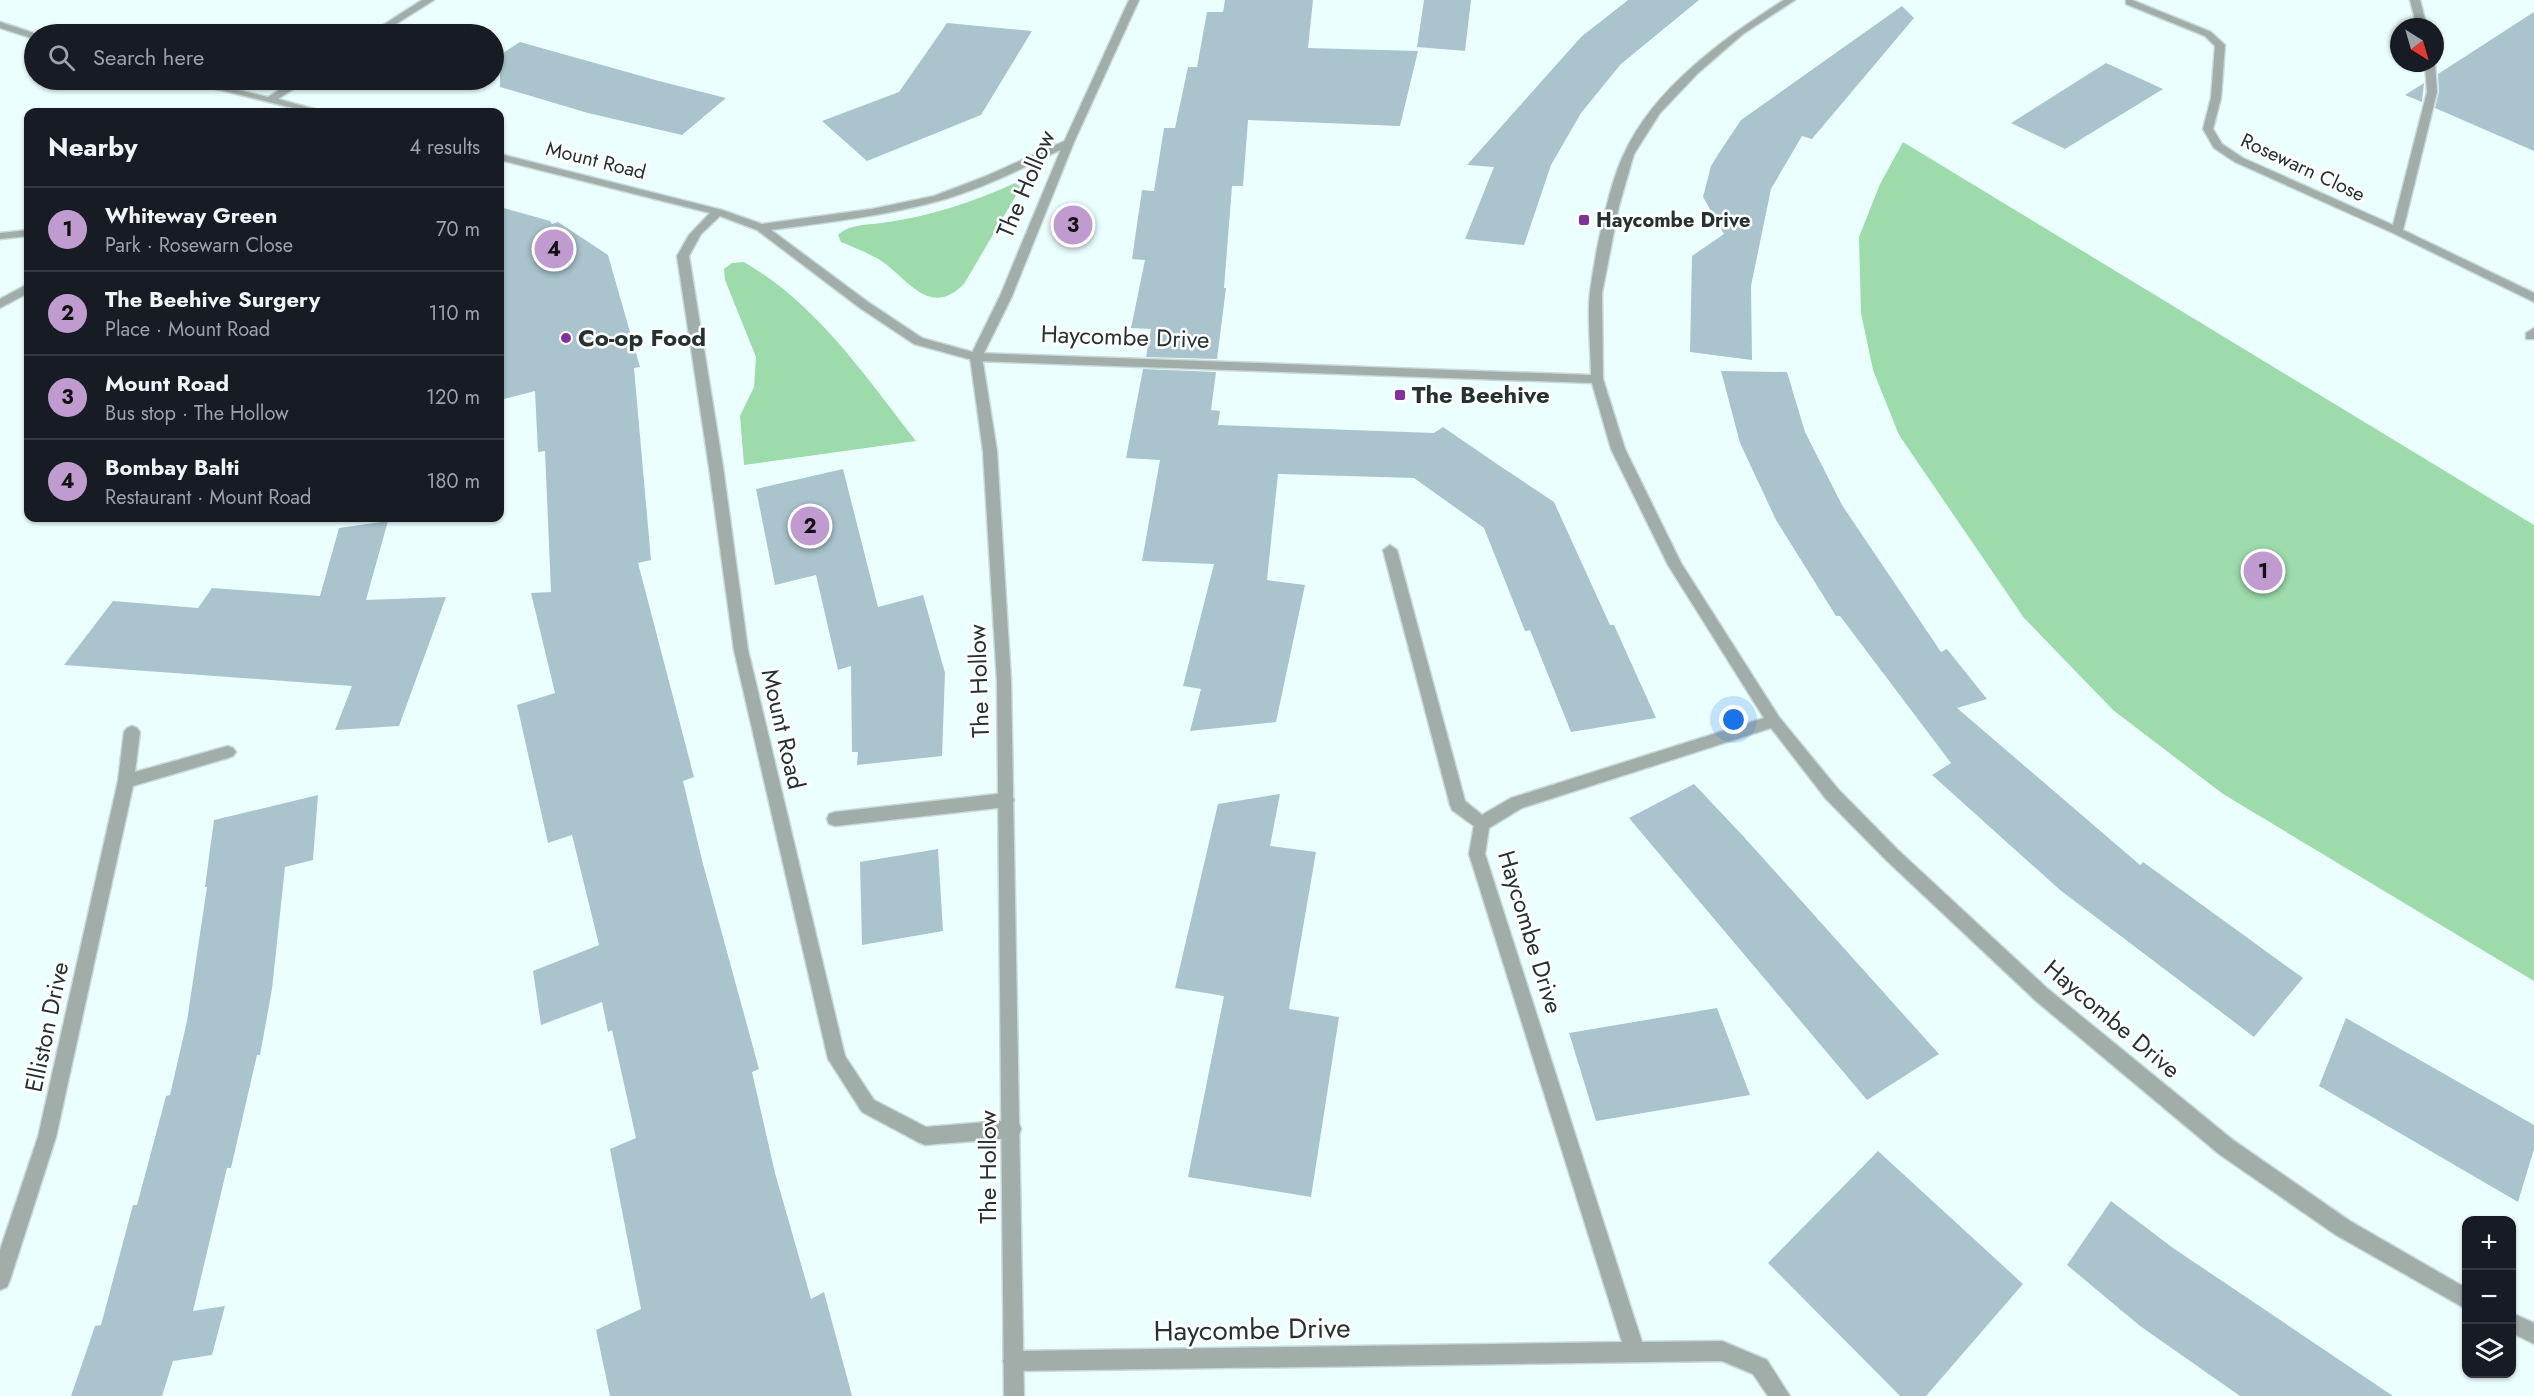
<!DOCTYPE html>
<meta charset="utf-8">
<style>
:root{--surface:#171b24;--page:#20242c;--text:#f1f3f6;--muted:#9ea1a6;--line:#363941;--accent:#c09bcf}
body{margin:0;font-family:Jost,sans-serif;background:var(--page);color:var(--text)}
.controls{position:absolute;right:18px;bottom:18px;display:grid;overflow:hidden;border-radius:12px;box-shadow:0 2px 4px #0004}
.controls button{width:54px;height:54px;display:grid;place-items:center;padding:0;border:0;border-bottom:2px solid var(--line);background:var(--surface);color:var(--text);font:30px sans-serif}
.compass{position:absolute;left:2390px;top:18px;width:54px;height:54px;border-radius:50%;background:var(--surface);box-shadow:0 2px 4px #0004;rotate:143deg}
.you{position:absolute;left:1734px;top:720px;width:21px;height:21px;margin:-15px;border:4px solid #fff;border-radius:50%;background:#1a73e8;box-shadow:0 0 0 9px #1a73e833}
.badge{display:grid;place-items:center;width:39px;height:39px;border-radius:50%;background:var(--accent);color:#111;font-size:20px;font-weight:700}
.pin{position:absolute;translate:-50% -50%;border:3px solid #fff;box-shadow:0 2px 6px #0006}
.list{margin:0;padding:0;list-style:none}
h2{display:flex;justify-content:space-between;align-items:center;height:78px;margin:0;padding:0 24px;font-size:26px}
h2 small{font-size:20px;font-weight:400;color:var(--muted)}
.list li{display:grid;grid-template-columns:39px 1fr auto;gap:18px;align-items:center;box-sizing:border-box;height:84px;padding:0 24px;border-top:2px solid var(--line)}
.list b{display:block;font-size:22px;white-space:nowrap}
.list p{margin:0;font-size:20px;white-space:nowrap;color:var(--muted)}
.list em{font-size:20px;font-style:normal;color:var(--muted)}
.icon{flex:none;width:33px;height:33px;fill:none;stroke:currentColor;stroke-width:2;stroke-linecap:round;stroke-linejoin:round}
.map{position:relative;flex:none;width:2534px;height:1396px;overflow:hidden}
.search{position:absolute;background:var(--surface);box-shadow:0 2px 4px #0004;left:24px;top:24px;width:480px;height:66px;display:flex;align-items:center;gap:15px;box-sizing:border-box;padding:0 21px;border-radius:33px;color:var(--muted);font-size:22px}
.panel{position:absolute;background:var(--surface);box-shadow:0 2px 4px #0004;left:24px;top:108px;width:480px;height:414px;border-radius:12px}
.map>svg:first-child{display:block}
.green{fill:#9ddbab}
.building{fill:#a9c4cd}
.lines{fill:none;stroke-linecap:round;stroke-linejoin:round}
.service-casing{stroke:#c8dada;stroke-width:3}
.minor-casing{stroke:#c8dada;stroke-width:3}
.tertiary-casing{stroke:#c8dada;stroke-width:3}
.service{fill:#a1ada9;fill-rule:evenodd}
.minor{fill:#a1ada9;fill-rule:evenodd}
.tertiary{fill:#a1ada9;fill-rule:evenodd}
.poi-dot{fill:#83309f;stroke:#fff;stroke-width:2}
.labels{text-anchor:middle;stroke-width:5;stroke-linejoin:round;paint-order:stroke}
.far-street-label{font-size:20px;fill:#263232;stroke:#fff}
.far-poi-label{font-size:20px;font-weight:bold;fill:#263232;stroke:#fff;text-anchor:start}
.street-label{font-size:24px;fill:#263232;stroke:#fff}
.poi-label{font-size:24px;font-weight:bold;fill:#263232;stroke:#fff;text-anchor:start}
.near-street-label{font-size:28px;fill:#263232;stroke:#fff}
</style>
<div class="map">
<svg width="2534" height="1396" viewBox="0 0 2534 1396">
<rect width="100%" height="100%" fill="#ecffff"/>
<!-- green -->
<path class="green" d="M1903,142l631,383v456l-311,-187 -110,-84 -89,-92 -125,-183 -26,-65 -12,-57 -2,-76 21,-53z
M1015,183l6,4 -57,97c-33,33 -53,-1 -81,-22 -12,-8 -28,-14 -42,-20l-3,-7c12,-11 28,-10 44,-12 46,-6 91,-21 133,-40z
M744,262c73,42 121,114 172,179l-172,24 -4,-49 14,-29 2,-30 -31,-77 -1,-11 8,-6z"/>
<!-- building -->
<path class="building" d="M1225,0h88l-5,48 110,3 -18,75 -152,-6 -5,66h-11l-8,102h2l-9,71 -71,-2 5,-28 -20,-1 14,-68 -13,-1 10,-69 12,1 10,-63h11l13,-61h9l10,-55h16z
M1424,0h47l-6,51 -48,-4z
M1628,0h71l-78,64 -40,49 -30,52 -27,80 -59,-6 29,-72 -27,-2 114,-128z
M1902,6l12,12 -102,121 -10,-3 -31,53 -20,97 1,74 -62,-8 2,-96 32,-22 -21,-37 8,-31 8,-13 22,-33z
M2534,12v139l-99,-43 4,-16 -1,-18z
M947,23l85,8 -51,84 -114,46 -45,-40 77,-29z
M520,42l139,39 67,17 -44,37 -94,-22 -88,-26v-32z
M2106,63l57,26 -98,60 -54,-26z
M2424,83l-2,19 -17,-7z
M500,207l50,14 2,3 6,-2 50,33 32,112 -6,1 17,192 -13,3 56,214 -11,4 20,83 56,205 -7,3 23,101 36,126 13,-7 28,104h-242l-14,-66 45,-21 -31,-160 26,-11 -24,-108 -4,2 -6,-30 -61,23 -8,-54 66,-26 -27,-110 -24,8 -31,-138 38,-12 -24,-100 20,-1 -6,-141 -7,1 -3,-61 -35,9z
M1143,369l73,3 -5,38 9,1 -2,14 216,8 9,-6 51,35 60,40 56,123h4l42,93 -85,14 -41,-102 -5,1 -41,-103 -70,-50 -136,-4 -11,106 38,5 -29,137 -86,9 11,-42 -18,-3 31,-122 -72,-3 18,-101 -34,-2z
M1721,371l66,1 18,60 37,73 99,147 6,-3 40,50 -30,9 183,157 3,-3 160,116 -49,59 -194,-147 -128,-115 19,-12 -111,-147h-4l-60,-96 -36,-77z
M843,469l35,138 45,-12 22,78 -3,83 -85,9 1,-13h-6l-1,-86 -13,4 -22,-95 -41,10 -19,-96z
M388,521l-22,79 80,-3 -47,129 -64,4 17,-44 -288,-21 49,-64 85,7 14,-20 108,8 19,-68z
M1694,784l50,53 195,217 -72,46 -238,-282z
M1280,794l-10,52 46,6 -27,157 50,8 -28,180 -123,-20 36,-181 -49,-8 43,-184z
M318,795l-5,65 -28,7 -13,122 -12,66h-3l-26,113h-4l-34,143 32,-5 -13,49 -39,6 -11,35h-91l24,-70 6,-1 32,-120h4l29,-109 4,-1 17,-74 20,-134h-2l9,-67z
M938,849l5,82 -81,14 -2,-83z
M1717,1008l33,87 -154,26 -27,-88z
M2346,1018l188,107v24l-16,53 -199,-116z
M1878,1151l145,133 -97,112h-26l-132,-133z
M2111,1201l62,47 220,148h-153l-100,-70 -73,-61z"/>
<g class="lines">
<!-- service casing -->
<g class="service-casing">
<path id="service" d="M1390,545l7,5 68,251 22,18 2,5 -2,5 -6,2 -29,-21 -2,-5 -67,-255z
M1006,793l6,2 2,5 -2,5 -6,2 -171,19 -6,-2 -2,-5 2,-5 6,-2z"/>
</g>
<!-- minor casing -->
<g class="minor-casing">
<path id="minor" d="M422,0h12l-54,34h-11z
M1784,0h11l-52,34 -45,39 -38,40 -26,41 -15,52 -17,87 1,86 22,70 56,114 98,154 59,72 60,61 150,139 185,151 117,81 116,67v21l-130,-74 -117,-81 -183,-153 -150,-141 -60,-61 -55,-71 -249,80 -33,20 -4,26 157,488 80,-1 45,19 23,36h-22l-15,-22 -31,-13 -709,10 -7,-3 -3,-7 3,-7 7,-3 609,-9 -153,-488 6,-35 36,-21 253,-80 -96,-153 -57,-116 -19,-66 -616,-22 -62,-17 -54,-36 -103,-78 -37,-14 -19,18 -12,22 34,211 25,183 97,406 29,44 52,27 86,-7 7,3 2,6 -2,6 -7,3 -87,7 -7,-3 -56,-30 -34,-53 -94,-409 -25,-183 -32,-211 12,-21 21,-22 -210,-53v-6l222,56 40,14 110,-15 62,-13 50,-19 85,-38 4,1v4c-43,20 -85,43 -131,56 -56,16 -114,22 -171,30l97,72 54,36 54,15 615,22c0,-27 -4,-56 -1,-83 5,-37 18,-105 34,-138 30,-66 100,-116 160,-154z
M2126,0h6l79,32 14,13 -4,53 -8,31 9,15 21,14 150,67 34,-133 -2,-29h10l2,29 -34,138 131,63v9l-141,-69 -158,-71 -21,-14 -11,-19 8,-31 4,-52 -10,-10 -79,-32z
M2410,0h10l7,27h-10z
M0,22l37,12h1h-4v5l-34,-11z
M180,80h16l72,17 28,-17h11l-29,19 47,13h-16z
M28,230v6l-28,3v-6z
M28,284v9l-28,15v-9z
M2534,328v11h-8v-6z
M132,726l5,2 3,4 -5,40 93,-26 5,2 3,4 -3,4 -5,2 -95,28 -77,351 -46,143 -3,7 -7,3v-40l38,-113 80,-356 6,-49 3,-4z
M2512,1313l22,10v21l-22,-11z"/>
</g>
<!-- tertiary casing -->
<g class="tertiary-casing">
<path id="tertiary" d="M1129,0h10l-65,142 -62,154 -30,61 15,94 14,230 13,715h-20l-7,-715 -14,-230 -13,-94 30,-61 64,-154z"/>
</g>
<!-- service -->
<use href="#service" class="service"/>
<!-- minor -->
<use href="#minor" class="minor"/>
<!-- tertiary -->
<use href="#tertiary" class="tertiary"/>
</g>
<!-- markers -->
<g class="poi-dot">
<rect x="1578" y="214" width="12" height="12" rx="3"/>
<circle cx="566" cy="338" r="6"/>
<rect x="1394" y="389" width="12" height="12" rx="3"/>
</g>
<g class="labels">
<!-- far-street labels -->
<g class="far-street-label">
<text transform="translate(596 160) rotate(14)" y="7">Mount Road</text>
<text transform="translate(2303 167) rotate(25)" y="7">Rosewarn Close</text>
</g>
<!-- far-poi labels -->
<g class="far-poi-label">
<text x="1596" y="227">Haycombe Drive</text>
</g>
<!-- street labels -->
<g class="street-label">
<text transform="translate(1026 184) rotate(-67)" y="8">The Hollow</text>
<text transform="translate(1125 337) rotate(2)" y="8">Haycombe Drive</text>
<text transform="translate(979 681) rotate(-92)" y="8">The Hollow</text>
<text transform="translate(783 729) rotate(77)" y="8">Mount Road</text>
<text transform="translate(1530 932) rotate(73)" y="8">Haycombe Drive</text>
<text transform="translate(2112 1019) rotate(40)" y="8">Haycombe Drive</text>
<text transform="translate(47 1027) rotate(-78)" y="8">Elliston Drive</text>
<text transform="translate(988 1167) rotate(-90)" y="8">The Hollow</text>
</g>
<!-- poi labels -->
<g class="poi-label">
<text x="578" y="346">Co-op Food</text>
<text x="1412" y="403">The Beehive</text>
</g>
<!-- near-street labels -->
<g class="near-street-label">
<text transform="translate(1252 1329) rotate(-1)" y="10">Haycombe Drive</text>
</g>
</g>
</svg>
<div class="controls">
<button>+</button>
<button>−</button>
<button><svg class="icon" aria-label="layers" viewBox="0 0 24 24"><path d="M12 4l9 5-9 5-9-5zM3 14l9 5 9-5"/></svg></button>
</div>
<svg class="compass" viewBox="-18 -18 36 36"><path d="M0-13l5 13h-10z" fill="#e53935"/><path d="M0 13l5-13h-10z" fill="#9ea1a6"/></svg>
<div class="you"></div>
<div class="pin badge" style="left:2263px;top:571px">1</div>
<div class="pin badge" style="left:810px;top:526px">2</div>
<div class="pin badge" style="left:1073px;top:225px">3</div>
<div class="pin badge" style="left:554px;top:249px">4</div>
<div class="search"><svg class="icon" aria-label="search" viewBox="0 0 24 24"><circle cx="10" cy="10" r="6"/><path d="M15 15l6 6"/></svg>Search here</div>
<section class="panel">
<h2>Nearby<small>4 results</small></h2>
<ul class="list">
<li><span class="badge">1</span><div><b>Whiteway Green</b><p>Park · Rosewarn Close</p></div><em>70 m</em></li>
<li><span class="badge">2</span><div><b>The Beehive Surgery</b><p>Place · Mount Road</p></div><em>110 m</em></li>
<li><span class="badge">3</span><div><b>Mount Road</b><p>Bus stop · The Hollow</p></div><em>120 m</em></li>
<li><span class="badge">4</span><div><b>Bombay Balti</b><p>Restaurant · Mount Road</p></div><em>180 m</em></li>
</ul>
</section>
</div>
